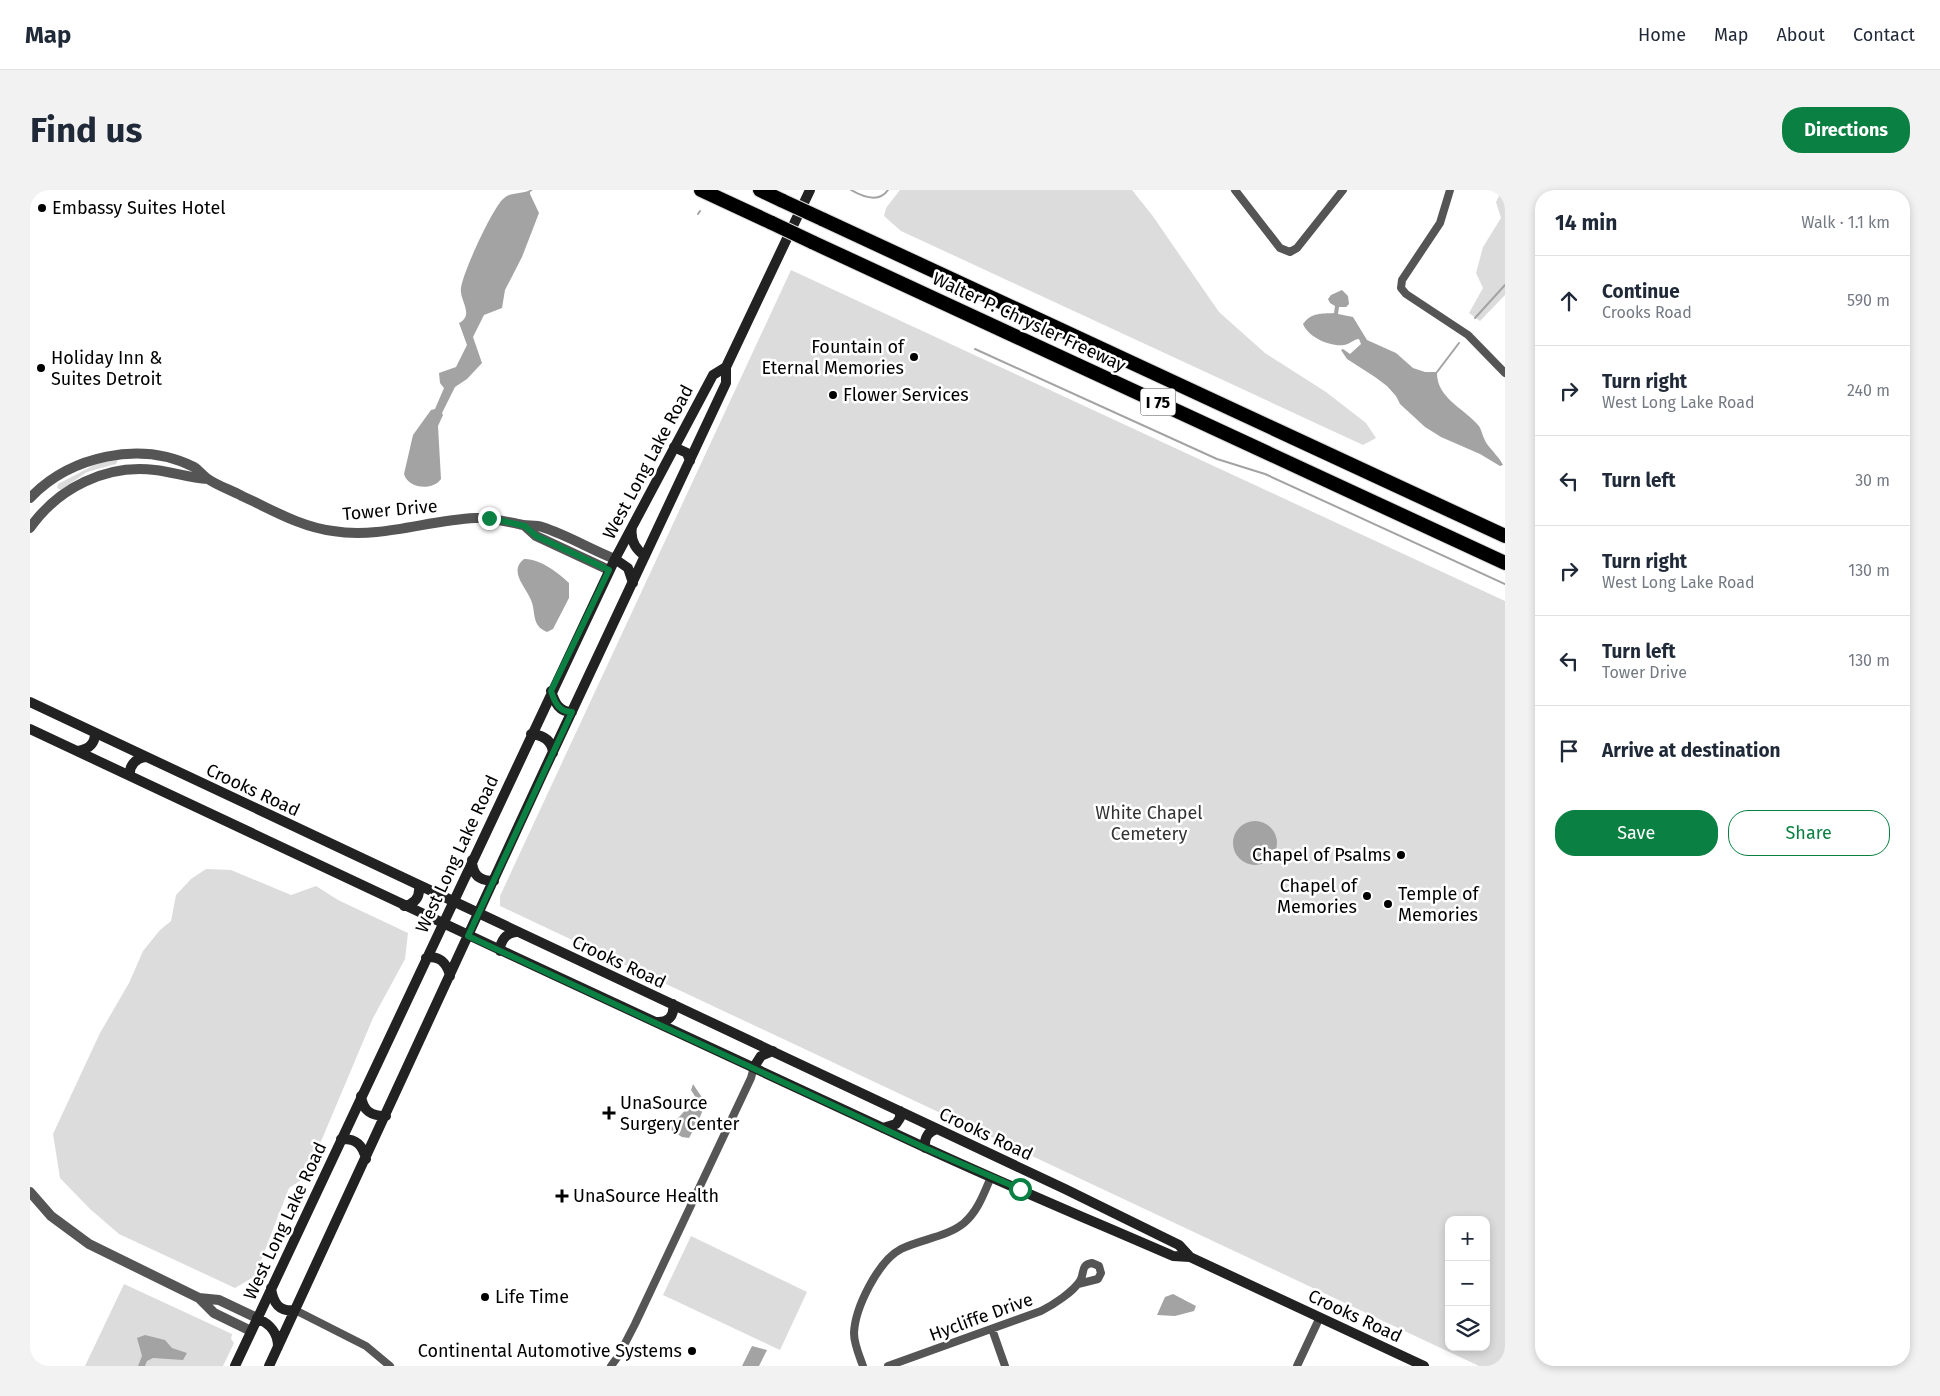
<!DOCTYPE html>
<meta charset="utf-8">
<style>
:root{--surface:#fff;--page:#f2f2f3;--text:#1f2937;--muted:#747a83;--line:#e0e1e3;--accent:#0b8043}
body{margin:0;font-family:"Fira Sans",sans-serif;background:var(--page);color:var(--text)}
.controls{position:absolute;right:15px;bottom:15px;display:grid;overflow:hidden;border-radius:10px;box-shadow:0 2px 8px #0003}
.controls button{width:45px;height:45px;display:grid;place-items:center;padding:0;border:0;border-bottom:1px solid var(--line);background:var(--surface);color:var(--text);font:25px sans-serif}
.stop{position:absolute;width:15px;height:15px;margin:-11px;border:4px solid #0b8043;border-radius:50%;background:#fff}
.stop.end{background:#0b8043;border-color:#fff;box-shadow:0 1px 5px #0008}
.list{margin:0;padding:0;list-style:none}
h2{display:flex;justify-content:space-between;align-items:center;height:65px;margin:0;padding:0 20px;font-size:21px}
h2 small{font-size:16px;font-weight:400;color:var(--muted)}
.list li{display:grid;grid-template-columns:32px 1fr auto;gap:15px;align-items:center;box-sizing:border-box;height:90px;padding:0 20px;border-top:1px solid var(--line)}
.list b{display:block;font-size:19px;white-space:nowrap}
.list p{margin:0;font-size:16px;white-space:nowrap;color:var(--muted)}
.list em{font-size:16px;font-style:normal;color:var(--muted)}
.actions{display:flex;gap:10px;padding:15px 20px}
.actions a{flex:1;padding:11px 0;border:1px solid var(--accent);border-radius:20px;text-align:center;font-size:18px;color:var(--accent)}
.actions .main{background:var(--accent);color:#fff}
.icon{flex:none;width:28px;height:28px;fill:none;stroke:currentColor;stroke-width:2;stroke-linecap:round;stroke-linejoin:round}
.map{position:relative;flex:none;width:1475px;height:1176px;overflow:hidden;border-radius:20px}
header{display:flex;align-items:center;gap:30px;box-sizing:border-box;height:70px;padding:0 25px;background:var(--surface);border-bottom:1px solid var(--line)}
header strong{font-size:24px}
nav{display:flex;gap:28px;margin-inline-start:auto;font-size:18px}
.intro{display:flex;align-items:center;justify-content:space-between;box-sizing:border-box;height:120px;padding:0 30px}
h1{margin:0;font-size:35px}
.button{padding:12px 22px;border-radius:20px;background:var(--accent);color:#fff;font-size:18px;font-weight:700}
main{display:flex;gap:30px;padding:0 30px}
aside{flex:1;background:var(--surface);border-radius:20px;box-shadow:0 2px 8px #0003}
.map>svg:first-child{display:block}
.green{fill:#dcdcdc;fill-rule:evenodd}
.water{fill:#a3a3a3}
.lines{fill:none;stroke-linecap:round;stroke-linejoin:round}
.stream{stroke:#a3a3a3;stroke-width:2}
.motorway-casing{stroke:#dbdbdb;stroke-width:16}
.minor{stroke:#555;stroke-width:8}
.tertiary{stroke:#555;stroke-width:10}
.secondary{stroke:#222;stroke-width:10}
.motorway{stroke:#000;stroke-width:14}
.motorway-bridge-casing{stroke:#dbdbdb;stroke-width:16;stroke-linecap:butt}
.motorway-bridge{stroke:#000;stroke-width:14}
.route{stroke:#0b8043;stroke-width:6}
.poi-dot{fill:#000;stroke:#fff;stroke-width:2}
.labels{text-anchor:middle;stroke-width:5;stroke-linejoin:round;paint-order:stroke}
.shield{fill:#fff;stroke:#4c4c4c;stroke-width:1}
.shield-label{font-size:16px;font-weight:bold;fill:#000}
.poi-label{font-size:18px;fill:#000;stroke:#fff;text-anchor:start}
.street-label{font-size:18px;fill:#000;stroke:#fff}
.park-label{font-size:18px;fill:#333;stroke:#fff}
</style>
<header>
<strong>Map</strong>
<nav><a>Home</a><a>Map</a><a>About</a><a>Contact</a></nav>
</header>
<div class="intro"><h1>Find us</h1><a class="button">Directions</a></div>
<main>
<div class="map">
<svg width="1475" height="1176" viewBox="0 0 1475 1176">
<rect width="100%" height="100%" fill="#fff"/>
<!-- green -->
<path class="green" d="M870,0h232l20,25 67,97 46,41 61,39 40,31 10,15 -13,7 -462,-214 -17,-15 2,-8z
M1472,0h3v105l-25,26 -11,-8 14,-25 -7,-15 7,-26 18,-29 -5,-16z
M761,80l714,331v765h-26l-979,-460v-10zM1419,1030h37v127h-37z
M88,270l-2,4 -29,8 -26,18 -4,-2 1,-4 40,-21z
M176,679l25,1 60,25 25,-9 22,14 70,33 -3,26 -32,59 -67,159 -17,11 -34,88 -20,12 -116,-54 -29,-25 -30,-31 -7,-44 47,-101 29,-50 14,-32 17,-21 11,-9 5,-26 15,-16z
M661,1046l116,56 -27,58 -117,-55z
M94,1094l108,50 -1,5 3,4 -11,23h-138z"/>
<!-- water -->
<path class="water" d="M500,0h3l-3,2v2l9,19 -17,44 -17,33 -3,18 -18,7 -11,22 9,26 -15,16 -12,8 -13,26 1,2 -5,11 3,53c-8,12 -33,10 -37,-5l9,-39 18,-25 4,-1 9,-21 -4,-5 -1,-10 17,-6 11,-22 -8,-22c16,-8 0,-23 2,-35 2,-16 30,-76 41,-88 8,-9 19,-5 28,-10z
M1312,100l6,6 1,8 -3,3h-7l-1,7 15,3 14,23 29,13 17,15 12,4h12c-1,26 28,37 42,54 3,5 4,12 8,18 5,7 12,13 16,21l-3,1 -20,-12 -39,-17 -16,-10 -25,-23 -4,-8 -9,-10 -12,-9 -28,-18 -6,-9 2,-1 7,5 11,-10 -2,-5c-5,0 -9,5 -15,6 -14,2 -36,-8 -41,-21 9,-12 18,-10 31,-11l1,-7 -5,-3 -2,-4 3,-4z
M494,369c15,-1 35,14 45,24v15l-16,31 -6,3c-17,-7 -10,-21 -17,-34 -6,-13 -21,-27 -6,-39z
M1203 653a22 22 0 1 1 44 0a22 22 0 1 1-44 0Z
M663,894l12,18c-3,13 -9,24 -16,36l-7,-1 -11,-7 1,-7c10,-6 15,-18 24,-25l-5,-8z
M1143,1104l23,12 -2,5 -19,5 -18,-1 8,-18z
M115,1145l20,5 7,8 15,5 -4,7 -30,-2 -6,3 -2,5h-7l4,-10 -5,-18z
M722,1156l15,4 -8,16h-17z"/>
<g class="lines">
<!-- stream -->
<path class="stream" d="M821,0c12,7 28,13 37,0
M668,24l2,-3
M1445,128l30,-33
M945,159l242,110 48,15 240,110
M1407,182l22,-29"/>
<!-- motorway casing -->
<g class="motorway-casing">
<path id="motorway" d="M671,0l71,33
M730,0l23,11
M792,29l683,317
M782,52l693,321"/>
</g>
<!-- minor -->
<path class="minor" d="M1205,0l45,58 10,4 7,-4 46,-58
M1420,0l-10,33 -38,57 -1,8 5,6 62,41 37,38
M265,1120l71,36 24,20
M962,1139l13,37
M581,1176l8,-11 16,-31 116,-246 3,-11
M833,1176c-4,-11 -9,-22 -9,-33 1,-25 24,-72 47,-84 20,-10 46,-12 63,-26 14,-12 20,-30 27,-46
M858,1176l153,-55c12,-6 32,-19 39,-30 5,-8 0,-16 12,-18l7,3 2,7 -3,6 -20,5
M1267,1176l23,-49"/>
<!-- tertiary -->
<path class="tertiary" d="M0,308c40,-42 110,-58 164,-31 5,3 9,9 14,12 10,7 23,11 34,17 29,13 58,31 91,35 47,8 95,-11 142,-13 17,-1 32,4 48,7 6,1 13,0 19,2 25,8 48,22 73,32
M495,336l11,10 73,34
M0,338c28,-40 76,-64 125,-58 18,2 34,8 53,9
M0,1002l21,24 38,28 110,54 15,15 37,18
M169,1108l20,2 38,18"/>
<!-- secondary -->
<path class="secondary" d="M644,257l13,6 3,8
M602,337c-2,12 3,22 13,29
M585,369l13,9 5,15
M521,501c4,12 8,21 21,21
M0,512l1035,487 114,56 11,12
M0,539c298,139 595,281 894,418 82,38 166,73 249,109l17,1 234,109
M501,544c12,1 21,6 22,19
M48,561c11,-2 17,-7 17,-18
M100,586c-1,-11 5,-17 15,-19
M442,670c0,15 8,21 22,21
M374,716c11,-2 16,-9 15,-19
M470,761c0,-10 6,-18 16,-19
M396,768c13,-3 21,5 24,18
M626,832c11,1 19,-5 17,-18
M724,877l7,-11 12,-5
M331,906c2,15 10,20 25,20
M853,938l13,-4 4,-6v-7
M311,949c15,-1 22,6 25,20
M895,958c-1,-10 3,-17 12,-19
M241,1098c2,15 8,24 24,22
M227,1128c13,6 21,14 21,29
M205,1176l380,-807 98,-184 13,-8
M239,1176l274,-593 183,-390v-16l84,-177"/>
<!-- motorway -->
<use href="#motorway" class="motorway"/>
<!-- motorway-bridge casing -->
<g class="motorway-bridge-casing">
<path id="motorway-bridge" d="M753,11l39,18
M742,33l40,19"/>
</g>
<!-- motorway-bridge -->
<use href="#motorway-bridge" class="motorway-bridge"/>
</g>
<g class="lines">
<!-- route -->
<path class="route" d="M459,328l36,8 11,10 73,34 -58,121c4,12 8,21 21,21l-104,224 457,212 95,41"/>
</g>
<!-- markers -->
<g class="poi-dot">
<circle cx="12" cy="18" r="5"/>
<circle cx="884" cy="167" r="5"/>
<circle cx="11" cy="178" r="5"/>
<circle cx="803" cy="205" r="5"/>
<circle cx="1371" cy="665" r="5"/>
<circle cx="1337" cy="706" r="5"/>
<circle cx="1358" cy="714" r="5"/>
<path d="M576.5 915.5h5v5h5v5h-5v5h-5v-5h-5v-5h5z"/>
<path d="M529.5 998.5h5v5h5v5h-5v5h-5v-5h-5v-5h5z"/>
<circle cx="455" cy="1107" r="5"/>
<circle cx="662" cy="1161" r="5"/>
</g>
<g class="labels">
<!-- shield labels -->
<rect class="shield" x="1110.5" y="198.5" width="35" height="27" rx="4"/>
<g class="shield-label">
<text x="1128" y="218">I 75</text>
</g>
<!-- poi labels -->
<g class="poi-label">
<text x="22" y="24">Embassy Suites Hotel</text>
<text x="874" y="163" text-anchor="end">Fountain of<tspan x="874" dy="21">Eternal Memories</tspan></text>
<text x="21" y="174">Holiday Inn &amp;<tspan x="21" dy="21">Suites Detroit</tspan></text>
<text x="813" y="211">Flower Services</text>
<text x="1361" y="671" text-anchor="end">Chapel of Psalms</text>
<text x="1327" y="702" text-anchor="end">Chapel of<tspan x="1327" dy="21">Memories</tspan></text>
<text x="1368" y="710">Temple of<tspan x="1368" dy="21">Memories</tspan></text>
<text x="590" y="919">UnaSource<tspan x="590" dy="21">Surgery Center</tspan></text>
<text x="543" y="1012">UnaSource Health</text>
<text x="465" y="1113">Life Time</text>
<text x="652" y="1167" text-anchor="end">Continental Automotive Systems</text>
</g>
<!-- street labels -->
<g class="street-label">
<text transform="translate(999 132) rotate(25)" y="6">Walter P. Chrysler Freeway</text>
<text transform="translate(618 272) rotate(-62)" y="6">West Long Lake Road</text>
<text transform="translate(360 320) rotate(-5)" y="6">Tower Drive</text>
<text transform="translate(223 600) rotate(25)" y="6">Crooks Road</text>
<text transform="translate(427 664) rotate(-65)" y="6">West Long Lake Road</text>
<text transform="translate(589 772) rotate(25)" y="6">Crooks Road</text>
<text transform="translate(956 944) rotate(25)" y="6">Crooks Road</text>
<text transform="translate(255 1031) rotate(-65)" y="6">West Long Lake Road</text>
<text transform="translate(1325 1126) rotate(25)" y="6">Crooks Road</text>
<text transform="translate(951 1127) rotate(-20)" y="6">Hycliffe Drive</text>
</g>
<!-- park labels -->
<g class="park-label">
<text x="1119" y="629">White Chapel<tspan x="1119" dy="21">Cemetery</tspan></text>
</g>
</g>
</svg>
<div class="controls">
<button>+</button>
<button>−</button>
<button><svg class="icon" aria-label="layers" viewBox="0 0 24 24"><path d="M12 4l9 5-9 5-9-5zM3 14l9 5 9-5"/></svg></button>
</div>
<div class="stop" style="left:990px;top:999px"></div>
<div class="stop end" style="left:459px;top:328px"></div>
</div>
<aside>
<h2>14 min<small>Walk · 1.1 km</small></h2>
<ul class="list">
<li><svg class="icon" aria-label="ahead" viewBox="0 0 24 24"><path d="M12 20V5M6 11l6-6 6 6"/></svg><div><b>Continue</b><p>Crooks Road</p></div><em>590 m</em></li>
<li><svg class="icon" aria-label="right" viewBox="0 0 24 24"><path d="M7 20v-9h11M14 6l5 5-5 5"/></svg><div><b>Turn right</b><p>West Long Lake Road</p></div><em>240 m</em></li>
<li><svg class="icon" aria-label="left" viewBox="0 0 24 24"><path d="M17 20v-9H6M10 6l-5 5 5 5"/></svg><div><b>Turn left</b></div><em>30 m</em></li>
<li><svg class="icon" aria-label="right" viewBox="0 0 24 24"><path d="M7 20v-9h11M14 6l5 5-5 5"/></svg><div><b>Turn right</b><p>West Long Lake Road</p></div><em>130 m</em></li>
<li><svg class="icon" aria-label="left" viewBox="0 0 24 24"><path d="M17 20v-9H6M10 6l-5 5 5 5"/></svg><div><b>Turn left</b><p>Tower Drive</p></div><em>130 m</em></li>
<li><svg class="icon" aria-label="arrive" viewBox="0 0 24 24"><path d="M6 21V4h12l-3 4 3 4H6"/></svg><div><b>Arrive at destination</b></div></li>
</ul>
<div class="actions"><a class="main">Save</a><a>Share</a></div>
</aside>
</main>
